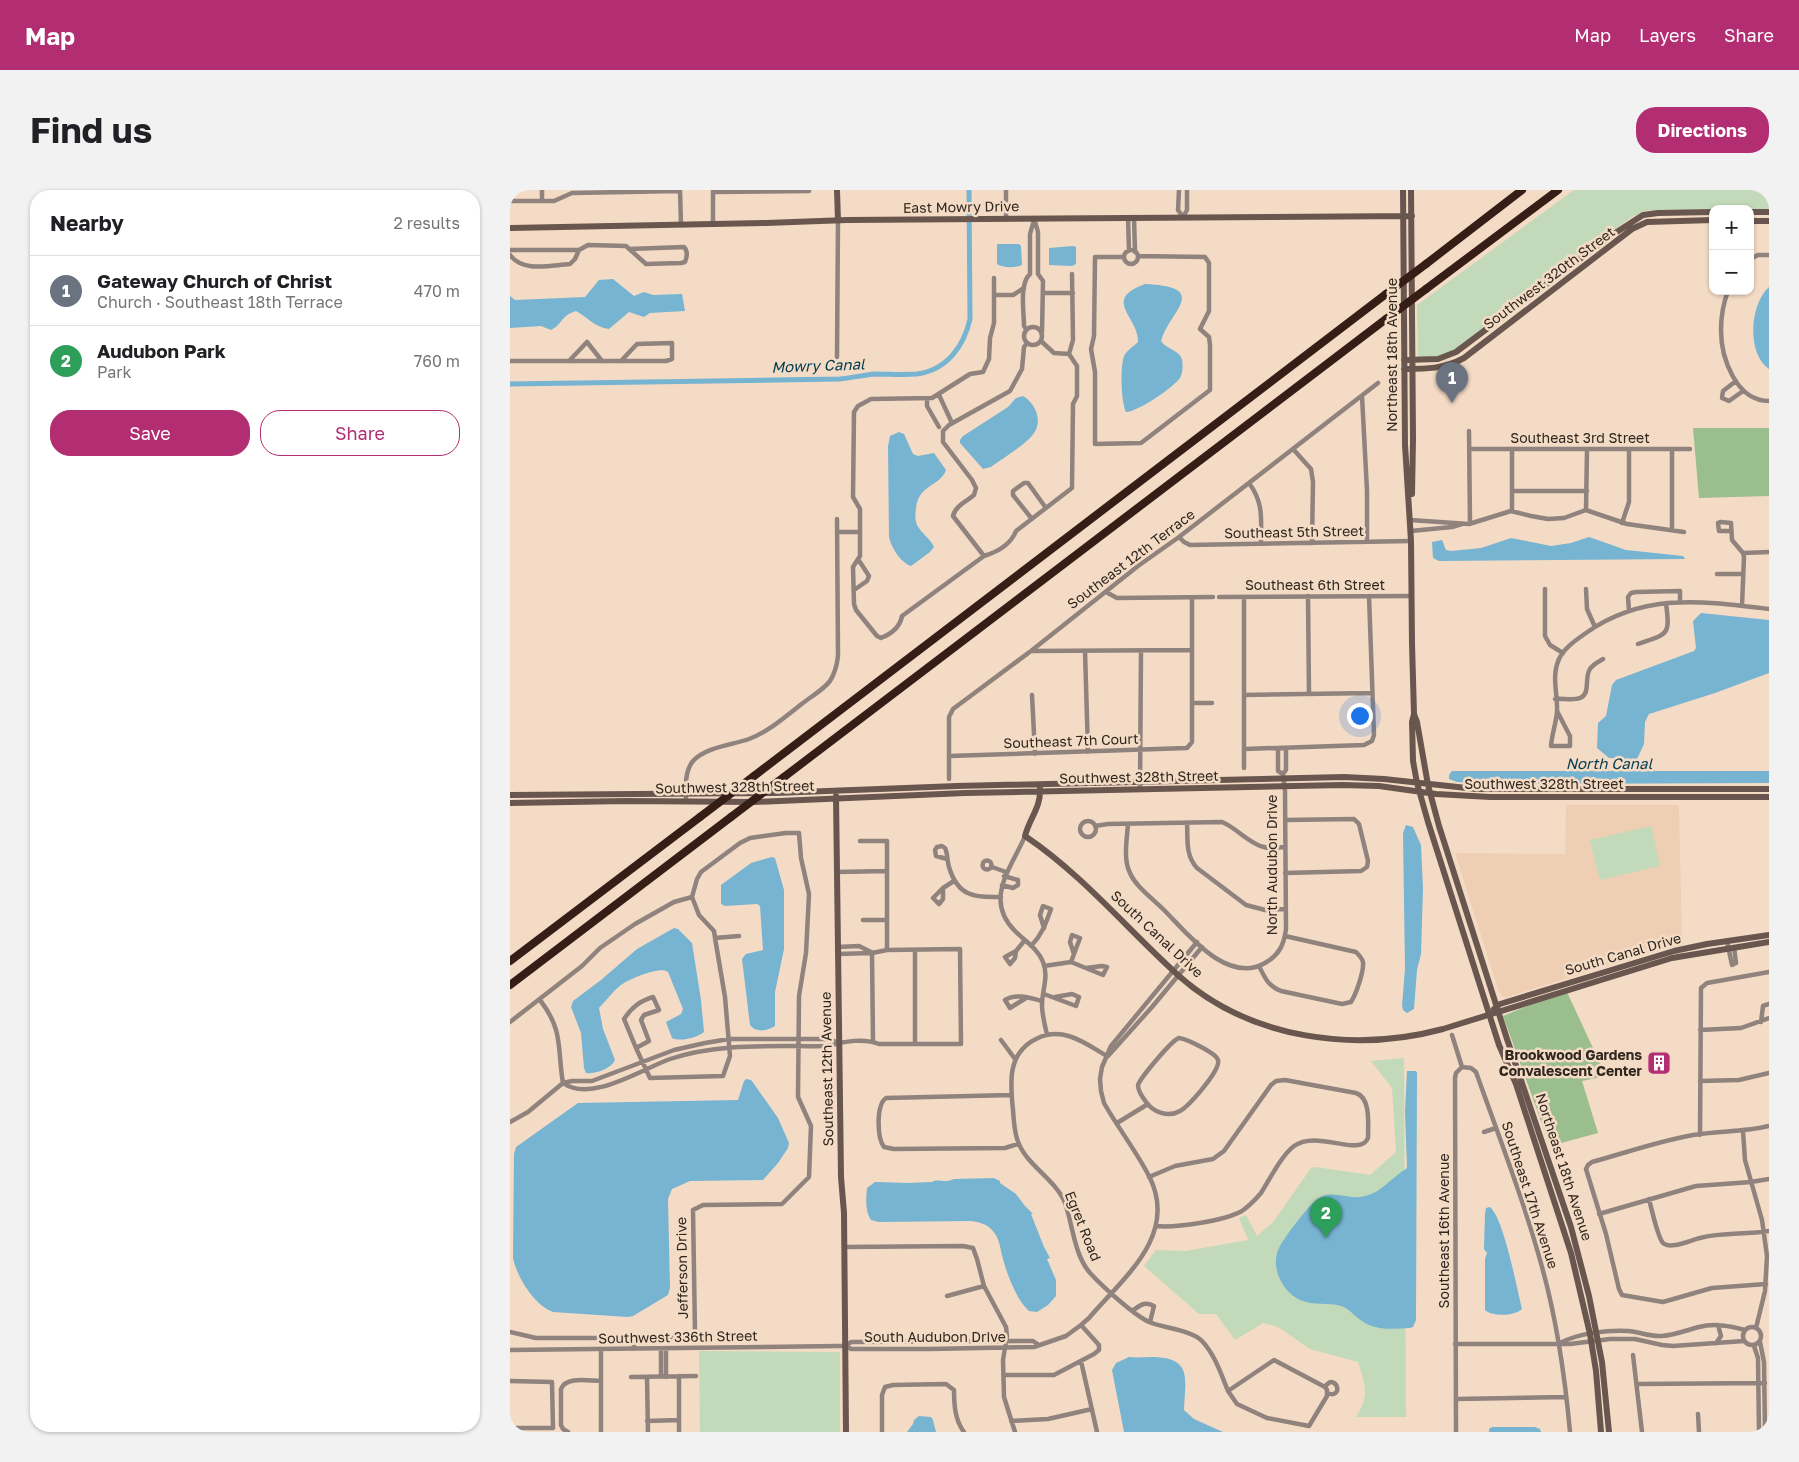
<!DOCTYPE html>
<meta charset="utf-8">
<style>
:root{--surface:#fff;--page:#f2f2f2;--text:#202124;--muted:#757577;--line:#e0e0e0;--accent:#b22d72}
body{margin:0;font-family:"Golos Text",sans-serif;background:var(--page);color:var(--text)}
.controls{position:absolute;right:15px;top:15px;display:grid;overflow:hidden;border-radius:10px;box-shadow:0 1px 4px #0004}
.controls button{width:45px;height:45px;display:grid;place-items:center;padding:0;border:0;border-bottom:1px solid var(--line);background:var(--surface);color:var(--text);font:25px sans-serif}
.you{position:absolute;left:849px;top:525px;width:18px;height:18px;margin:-12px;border:4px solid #fff;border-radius:50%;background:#1a73e8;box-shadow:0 0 0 8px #1a73e833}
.badge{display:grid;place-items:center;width:32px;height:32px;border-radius:50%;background:var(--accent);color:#fff;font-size:16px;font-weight:700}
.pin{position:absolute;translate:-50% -41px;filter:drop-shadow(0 1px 2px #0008)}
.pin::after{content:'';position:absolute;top:26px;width:18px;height:15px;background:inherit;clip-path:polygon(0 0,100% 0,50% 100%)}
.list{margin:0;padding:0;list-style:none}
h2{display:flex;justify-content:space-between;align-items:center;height:65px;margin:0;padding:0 20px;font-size:21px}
h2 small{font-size:16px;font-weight:400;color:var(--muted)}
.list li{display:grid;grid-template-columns:32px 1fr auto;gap:15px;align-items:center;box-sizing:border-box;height:70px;padding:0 20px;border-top:1px solid var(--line)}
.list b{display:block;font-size:19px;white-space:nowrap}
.list p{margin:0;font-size:16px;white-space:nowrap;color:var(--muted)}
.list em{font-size:16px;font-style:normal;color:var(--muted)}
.actions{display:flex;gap:10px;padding:15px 20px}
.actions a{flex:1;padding:11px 0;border:1px solid var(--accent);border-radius:20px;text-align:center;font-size:18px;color:var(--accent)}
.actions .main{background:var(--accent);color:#fff}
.map{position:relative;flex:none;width:1259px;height:1242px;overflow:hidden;border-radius:20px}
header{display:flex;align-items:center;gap:30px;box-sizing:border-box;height:70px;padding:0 25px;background:var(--accent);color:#fff}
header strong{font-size:24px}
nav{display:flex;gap:28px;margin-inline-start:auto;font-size:18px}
.intro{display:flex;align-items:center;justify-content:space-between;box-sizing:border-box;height:120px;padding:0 30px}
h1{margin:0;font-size:35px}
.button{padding:12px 22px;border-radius:20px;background:var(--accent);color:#fff;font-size:18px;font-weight:700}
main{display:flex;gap:30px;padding:0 30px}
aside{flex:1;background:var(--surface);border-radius:20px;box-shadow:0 1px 4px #0004}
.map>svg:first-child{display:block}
.built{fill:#eecfb4}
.green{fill:#c2dab9}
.forest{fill:#9bbe8e}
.water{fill:#76b4d2}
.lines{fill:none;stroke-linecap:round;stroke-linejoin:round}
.canal{stroke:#76b4d2;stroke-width:5}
.street{stroke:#90827d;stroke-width:4.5}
.secondary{stroke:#69564f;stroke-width:6}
.highway{stroke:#361e16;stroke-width:8}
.highway-bridge{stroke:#361e16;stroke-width:8}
.labels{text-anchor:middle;stroke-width:5;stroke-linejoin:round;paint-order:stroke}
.street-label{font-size:14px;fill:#30271f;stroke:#f4dbc5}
.poi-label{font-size:14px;font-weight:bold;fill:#30271f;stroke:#f4dbc5;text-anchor:end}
.water-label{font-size:15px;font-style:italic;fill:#023b50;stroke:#f4dbc5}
</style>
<header>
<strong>Map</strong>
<nav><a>Map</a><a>Layers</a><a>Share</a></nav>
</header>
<div class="intro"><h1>Find us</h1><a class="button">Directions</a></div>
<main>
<aside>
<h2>Nearby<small>2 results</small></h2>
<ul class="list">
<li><span class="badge" style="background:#6b7280">1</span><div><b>Gateway Church of Christ</b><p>Church · Southeast 18th Terrace</p></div><em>470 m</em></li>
<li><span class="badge" style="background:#2e9e5b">2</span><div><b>Audubon Park</b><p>Park</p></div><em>760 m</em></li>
</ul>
<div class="actions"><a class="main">Save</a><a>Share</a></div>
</aside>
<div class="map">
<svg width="1259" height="1242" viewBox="0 0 1259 1242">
<rect width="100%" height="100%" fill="#f4dbc5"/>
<!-- built -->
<path class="built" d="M1056,615h113l3,140 -34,8 -144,45 -5,-6 -44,-139 110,1z"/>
<!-- green -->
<path class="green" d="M1064,0h195v19l-114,1 -10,1 -15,7 -174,132 -21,7h-15l-2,-1 -1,-51z
M1141,636l9,40 -60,14 -10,-40z
M894,868l2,359h-50c14,-21 9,-33 2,-55l-48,-13 -32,-22 -15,-4 -28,17 -19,-26h-17l-55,-48 12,-16 29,1 63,-11 -9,-22 7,-3 11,21 17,-15 37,-53 5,-1 54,8 26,-23 -4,-64 -21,-27z
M189,1161l141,1v80h-140z"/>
<!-- forest -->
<path class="forest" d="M1183,238h76v68l-70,2z
M1056,800l40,86 -24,5 16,52 -48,13 -47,-130z"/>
<!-- water -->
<path class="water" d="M487,54h22l2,2 1,19c-7,3 -19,3 -25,-1z
M563,56l3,1v17l-4,2 -23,-1v-17z
M103,89l21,17 10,-4 9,3 29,-1 3,17 -35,2 -6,4 -15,-5 -20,17c-15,-2 -20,-11 -33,-18 -16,5 -13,13 -25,19l-10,-4 -31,2v-32l5,4 70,-3 14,-17z
M635,94c67,3 24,27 16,57 5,8 18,9 21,18 1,6 1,14 -2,19 -7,10 -43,34 -54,34 -5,-11 -6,-44 -2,-56 2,-5 10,-10 14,-14 1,-25 -37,-42 7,-58z
M1259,97v82c-23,-16 -19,-65 0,-82z
M513,206c12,7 20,24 11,37 -6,10 -32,26 -43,34l-8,2 -23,-26v-3l3,-4 45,-29 8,-9z
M389,242l5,2 9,20 5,2 16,-3 12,17c-6,17 -28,14 -30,39 -1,5 -1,11 1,16 4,8 13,13 17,22l-4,5 -19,14c-10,-3 -20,-19 -22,-29l-1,-91 2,-10z
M1079,347l37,13 57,6 2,3 -246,2 -6,-3 -1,-16 10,-2 4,10 5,1 30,-3 30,-10 40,8 20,-3z
M1191,423l68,7v53l-54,20 -66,21 -4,8 -1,22 -7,15 -28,-1 -12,-10 1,-25 8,-7 6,-31 4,-5 78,-29 2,-3 -3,-27z
M942,581h317v12l-275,1 -37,-2 -8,-3v-4z
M896,635l7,2 8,18 2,43 -2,66 -4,16 -3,39 -7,4 -4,-3 -1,-4 3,-37 -2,-136z
M262,667l3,1 9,32v59l-9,43v34c-8,5 -19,7 -25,-1l-8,-66 4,-5 17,-4 -3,-44 -3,-2 -32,2 -4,-2v-19l30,-22z
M164,738l4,1 14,14 9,57 3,32c-7,6 -24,10 -32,6l-6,-16 15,-8 2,-5 -15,-37c-7,-6 -35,6 -44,11 -9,5 -17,17 -25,25l4,21 12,31c-4,9 -20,14 -29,13l-2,-5 -3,-35 -10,-26 2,-6 28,-21 36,-31z
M897,881h9l1,2 -1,247 -3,7 -3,1c-16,1 -34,3 -48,-7 -7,-4 -13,-13 -21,-15 -13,-4 -27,0 -41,-6 -16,-7 -28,-29 -23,-47 3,-11 29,-44 38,-52 16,-14 32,0 50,-5 16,-3 27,-19 41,-27l1,-2 -2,-55z
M236,889l5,1 3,4 24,34 11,25 -1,5 -10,15 -15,17 -73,1 -18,8 -4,10 2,89 -2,7 -35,21 -5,1 -75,-5c-19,-7 -36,-35 -40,-54l1,-104 2,-7 62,-44 160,-3 6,-19z
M484,988l6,3v2l16,11 9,12 8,8h-2l13,33 6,11 -3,1 9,21v16l-8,9 -11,7 -8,-1c-12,-10 -22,-37 -26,-52 -3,-10 -3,-21 -11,-29 -5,-6 -13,-8 -21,-9l-92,1 -8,-2c-6,-9 -5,-22 -4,-32l8,-6 33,1 24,-1c7,-4 11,2 22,-3z
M980,1017c14,12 27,82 32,102 -7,7 -30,8 -37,1v-51l2,-6 -3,-4 1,-36 1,-5z
M619,1167c8,1 16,0 24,0 40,1 32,22 31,53l10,9 29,13h-99l-12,-62 4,-7z
M409,1226l12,1 2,3 3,12h-29l6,-8 1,-4z
M982,1237h43l5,2 1,3h-52v-3z"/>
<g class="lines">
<!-- canal -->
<path class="canal" d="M0,194l330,-5c11,-1 23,-4 35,-5 14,0 28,1 42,0 30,-4 47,-28 53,-55l-1,-129"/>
<!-- street -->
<path class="street" d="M32,0v11
M170,0l1,35
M496,0v29
M669,0l-1,20 5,7
M203,1v33
M203,2l96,-1v-1
M0,11h44l18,-8 108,-2
M618,27l1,34
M624,27l1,35
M673,27l4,-7v-20
M524,28l4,14v42l5,7 -1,51
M0,60h69l9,-5 38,1 20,18 35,-1 4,-1c2,-5 3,-11 -1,-15l-55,2
M614 67a7 7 0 1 1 14 0a7 7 0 1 1-14 0Z
M0,65c13,18 41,10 60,9l5,-5 4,-9
M614,67h-29l-1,79 -3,13 4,23v72l46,-1 69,-53v-45l-1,-8 -9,-8 9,-18v-48l-4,-6 -67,-1
M1240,69l8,-4h11
M484,88v45l-4,15 -1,21 -6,13 -13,2 -38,24 -61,1 -13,7 -4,6 -1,85 7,12v47l-7,11 1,37 2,6 21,26 4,2c10,-4 19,-11 21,-22l82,-60c13,-4 27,-12 32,-25l56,-43 1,-84 4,-8v-30l-8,-12 -15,-1 -13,-12
M1218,101c-5,13 -7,26 -7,39 0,28 15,71 48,71
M533,103h30
M484,105h19l11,-7
M514 146a9 9 0 1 1 18 0a9 9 0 1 1-18 0Z
M516,139l-2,-3c0,-14 -5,-42 6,-52v-40l4,-14
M559,164l4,-14 -1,-66
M327,167l1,-136
M0,171h156l6,-2v-16l-35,1 -16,17
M59,171l18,-19 15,19
M1226,191l-13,10 -1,7 7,3 14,-10
M429,205l13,28
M852,206l5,95v51
M417,208v8l12,21
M959,241l1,93
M783,259l18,20 2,13 -1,61
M959,259h221
M1002,259v62
M739,293c15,20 12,37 12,61
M1002,301h75
M1076,320l1,-61
M522,329l-19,-24v-4l11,-8h4l18,25
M900,330l59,4 42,-13 20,5 17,3 16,-1 22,-8 41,14 57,8
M1112,333l7,-21v-53
M1162,340v-81
M901,341l41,-4 10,-3
M1221,341h-12l-1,-8 3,-1 10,1 1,17 11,13 1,4 -2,49
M327,342h22
M669,347l5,5 6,3 221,-4
M1233,363l26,-1
M474,366l-31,-40c2,-10 14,-15 21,-21l2,-7 -4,-8 -29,-38v-11l6,-6 61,-34 12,-22 2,-22 3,-4
M1207,384h25
M1035,399v47l5,9 13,8
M1076,399l1,20 8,18
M344,400l13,-9 2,-5 -11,-17
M596,402l11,6 96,-1
M798,406l1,98
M709,407l193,-1
M1119,421l-1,-14 3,-4 5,-1 44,-1v10
M1128,454c31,-11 32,-8 28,-41
M521,461l161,-1
M575,461l3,101
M522,505l3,59
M734,505l128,-2
M1045,509c8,-1 18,2 25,-1 11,-4 4,-21 10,-29 3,-5 8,-7 13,-10
M683,513h19
M1047,521l13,25v10h-19c1,-12 5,-23 6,-34 1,-18 -6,-35 2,-53 5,-11 17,-19 27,-26 58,-41 117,-32 183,-24
M734,559l120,-4 8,-4 2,-6 -5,-139
M439,566l238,-8 5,-6v-144
M734,578v-171
M773,584l3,-4v-22
M439,589v-62l4,-8 78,-58 107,-85 41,-29 199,-154
M630,599l1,-138
M176,612c0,-14 -2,-30 7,-41 13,-14 39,-16 56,-22 21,-8 37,-23 54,-36 9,-7 20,-13 27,-22 5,-8 7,-16 8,-25l-1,-137
M775,630l69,-1 5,5 9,37 -1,6 -6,4 -76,2
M570 639a8 8 0 1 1 16 0a8 8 0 1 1-16 0Z
M677,633c1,16 -2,32 10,45l49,37 19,5 20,-1
M618,634c-1,14 -5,36 2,49 6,14 23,26 34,37 23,23 63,75 101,53 14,-8 19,-18 21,-34l-1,-138 -2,-17 -5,-3v-23
M585,636l13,-2 114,-2c15,6 27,22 42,25 6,2 14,0 20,0
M515,646c-13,31 -42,63 -10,95 10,10 23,18 28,31 6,15 -1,28 -1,43 0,10 3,20 5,30
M350,651h27v109
M437,669l-11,-3 -1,-6 2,-3 5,-1 3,2c3,6 2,13 4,19 9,30 25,30 52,30
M472.5 675a4.5 4.5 0 1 1 9 0a4.5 4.5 0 1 1-9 0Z
M482,677l14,5
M327,682l50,-1
M492,695l11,3 5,-3v-5l-14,-4
M433,698v11l-4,5 -6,-6 10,-10 11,-7
M353,730h24
M205,748l24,-2
M1217,751l5,24 4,-2 -2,-16
M521,756c11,-11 15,-23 20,-37l-8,-3 -3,9 4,13
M328,757l21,-1 12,6
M506,761l-1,7 -5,6 -5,-7 11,-6 9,-11
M362,763l1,89
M561,772l9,-24 -8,-3 -2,7 4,12
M534,776l27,-4 32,13 4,-8 -5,-1 -16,2
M749,776c6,12 9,20 22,25l61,13 9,-2c5,-8 13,-30 12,-40 -1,-4 -4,-7 -7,-10l-71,-16
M534,804l32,12 3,-9 -7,-3 -17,3
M143,807l6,13 -15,5 -3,5 8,21 -13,7 -12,-29c8,-12 16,-18 29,-22z
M516,808l-16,10 -5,-8c11,-7 25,-2 37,1
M30,810c24,31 17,48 23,83 28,20 79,-14 107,-24 51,-17 106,-12 158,-13 15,-5 37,-8 51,-2h82l-1,-95 -73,1 -15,3 -34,1
M0,832l72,-56 18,-18 35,-24 39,-22 18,-5 5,-18 4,-7 39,-29 10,-5 36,-5h13l2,25 8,36 -3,59 -7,43 -1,101 13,29 -2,51 -27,27 -79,1 -10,5 2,122 -4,5 -41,1 -24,-3 -9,3h-81l-26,-6
M1251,832l2,-16 6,-2
M1190,840l41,-2 28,-10
M942,845l10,32
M669,848c8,1 37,15 39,22 3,10 -29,46 -38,51 -12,7 -27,1 -34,-9 -4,-6 -8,-10 -8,-17 3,-8 34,-45 41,-47z
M491,850l14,19
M405,854v-94
M126,858l14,30 73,-2 7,-20 -5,-59 -10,-59 -1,-7 -15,-16 -7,-18
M597,866c-21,-12 -43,-30 -69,-18 -31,14 -28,44 -25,72 1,11 1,24 6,34 9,22 37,36 46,59 8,22 9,53 26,71 12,13 43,41 58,48 14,6 43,8 53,19 13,14 19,33 26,50
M598,866l44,-49 50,-60
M952,877l9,1 5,4c23,65 48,129 66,195 15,54 23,110 28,165
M1190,891l39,-1 30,-7
M502,905l-126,3c-10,7 -9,40 -2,49l10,2 111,-1 13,-4
M0,932l18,-10 35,-29 9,-2h20l82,-31 31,-7 24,-4h100l10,4
M607,933l31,-19
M1233,941l2,29 17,60 5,36 -2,35 -9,37
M974,942l12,-4
M1190,945l1,-147 6,-5 62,-11
M639,987l26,-11 38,-7 11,-8 47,-66 5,-4 9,-1 71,13c15,5 12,31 12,45 -8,20 -51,-9 -74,8 -13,10 -24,33 -33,47 -6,7 -12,13 -19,18 -18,10 -66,17 -86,15
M1139,1009c2,8 9,39 14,44 7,7 28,-3 37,-5 22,-6 46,-3 69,-7
M1089,1024l97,-28 55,-4 18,-3
M334,1057l119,-1 10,2 4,11 7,27 22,41 1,9 -4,24 1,37 11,35
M1256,1094l-54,4 -49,14 -41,-7 -3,-6 -13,-55 -20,-65 2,-4 4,-3c33,-9 67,-21 101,-27 25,-4 51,-3 76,-9
M437,1106l37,-10
M622,1121c9,-6 12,-10 22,-5l-4,16
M1233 1146a9 9 0 1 1 18 0a9 9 0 1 1-18 0Z
M124,1145v14
M1250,1152l4,20 1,70
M1050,1153c19,-10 47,-13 68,-12 12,1 22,6 34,5 13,-1 25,-6 37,-9 16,-4 31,-1 46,3
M1206,1153l5,-7 -3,-11
M945,1154h115l40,-5h25l27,6 11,1 71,-5
M336,1156l5,-4 182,-1 6,4
M1244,1156l4,12 1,74
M91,1159v83
M151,1159v28
M156,1159v28
M0,1160l329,-4h7l5,3h79l104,-2 32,-11 15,-11 8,-7c34,-40 89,-82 61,-140 -13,-26 -32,-50 -46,-75l-3,-12 -1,-12 2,-12 9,-21 86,-104
M1123,1165l9,77
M764,1170l51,27 2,3v6l-18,30 -42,-8 -30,-14 -9,-13z
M571,1171l16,71
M494,1185h50l40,-21 5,-4v-5l-18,-20
M169,1186v56
M121,1187l65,-1
M137,1187l1,55
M0,1191l42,1 1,46h-43
M1128,1194l127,-1
M815,1197c11,-16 20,13 2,6
M946,1209l110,-2
M1188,1224l1,18
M137,1231l32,-1
M501,1231l37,-2 44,-10
M58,1242l-5,-3 -2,-4v-36c5,-13 28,-8 40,-8
M372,1242v-37l3,-8 8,-2 53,-1 8,6c0,15 1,30 10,42
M946,1242l-1,-354 1,-5 6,-6"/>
<!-- secondary -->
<path class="secondary" d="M327,0l1,31
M893,0l2,255 6,96 1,103 2,70 3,8 11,63 11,41 68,213 64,188 18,69 13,66 7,70
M901,0l2,249 -1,55
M1240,22h19
M1240,31h19
M0,38l256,-5 81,-3 565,-4
M894,170l34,-1 18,-7 153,-115 34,-22 15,-2 55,-1
M894,179c22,0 40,0 60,-11l168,-129 15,-7 66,-2
M904,524l-2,8 1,39 4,22 11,39 71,223 17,39 55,169 19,81 6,37 5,61
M530,598c1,20 -10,29 -15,48 58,39 102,93 154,140 71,63 175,77 264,53l229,-71 97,-16
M0,605l265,-2 182,-7 387,-9 40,2 92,10h293
M326,606l5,381 3,36 2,219
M0,613l117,-2 128,1 210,-9 377,-8 37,1 57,8 54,3h279
M984,819l6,-5 174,-53 33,-7 62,-9"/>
<!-- highway -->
<path class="highway" d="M916,74l96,-74
M916,99l132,-99
M244,586l632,-482
M274,587l602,-458
M0,771l190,-144
M0,795l221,-168"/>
<!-- highway-bridge -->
<path class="highway-bridge" d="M876,104l40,-30
M876,129l40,-30
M190,627l54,-41
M221,627l53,-40"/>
</g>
<!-- icons -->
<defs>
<g id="building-square" transform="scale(1.25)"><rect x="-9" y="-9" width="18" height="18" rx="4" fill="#b22d72" stroke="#f4dbc5"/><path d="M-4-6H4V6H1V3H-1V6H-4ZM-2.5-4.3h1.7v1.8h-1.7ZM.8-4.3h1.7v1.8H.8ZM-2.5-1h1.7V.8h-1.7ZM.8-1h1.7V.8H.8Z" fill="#fff"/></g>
</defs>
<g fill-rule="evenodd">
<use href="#building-square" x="1149" y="873"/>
</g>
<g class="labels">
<!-- street labels -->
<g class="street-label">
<text transform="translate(451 17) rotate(-1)" y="5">East Mowry Drive</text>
<text transform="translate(1039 88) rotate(-37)" y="5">Southwest 320th Street</text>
<text transform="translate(882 165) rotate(-90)" y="5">Northeast 18th Avenue</text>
<text x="1070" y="253">Southeast 3rd Street</text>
<text transform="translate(784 342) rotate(-1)" y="5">Southeast 5th Street</text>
<text transform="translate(621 369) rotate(-37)" y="5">Southeast 12th Terrace</text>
<text x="805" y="400">Southeast 6th Street</text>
<text transform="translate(561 551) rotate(-2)" y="5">Southeast 7th Court</text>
<text transform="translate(629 587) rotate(-1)" y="5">Southwest 328th Street</text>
<text x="1034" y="599">Southwest 328th Street</text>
<text transform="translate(225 597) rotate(-1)" y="5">Southwest 328th Street</text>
<text transform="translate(762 675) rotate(-90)" y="5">North Audubon Drive</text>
<text transform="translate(647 744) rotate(43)" y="5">South Canal Drive</text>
<text transform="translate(1113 764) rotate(-16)" y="5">South Canal Drive</text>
<text transform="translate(317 879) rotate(-91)" y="5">Southeast 12th Avenue</text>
<text transform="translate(1054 977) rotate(72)" y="5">Northeast 18th Avenue</text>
<text transform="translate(1020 1005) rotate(72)" y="5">Southeast 17th Avenue</text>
<text transform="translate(573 1036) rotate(68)" y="5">Egret Road</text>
<text transform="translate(934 1041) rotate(-90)" y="5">Southeast 16th Avenue</text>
<text transform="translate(172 1078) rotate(-91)" y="5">Jefferson Drive</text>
<text transform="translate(168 1147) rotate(-1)" y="5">Southwest 336th Street</text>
<text x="425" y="1152">South Audubon Drive</text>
</g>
<!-- poi labels -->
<g class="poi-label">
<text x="1132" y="870">Brookwood Gardens<tspan x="1132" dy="16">Convalescent Center</tspan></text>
</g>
<!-- water labels -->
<g class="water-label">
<text transform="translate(308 176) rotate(-2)" y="5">Mowry Canal</text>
<text x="1099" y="579">North Canal</text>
</g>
</g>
</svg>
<div class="controls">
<button>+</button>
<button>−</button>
</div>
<div class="you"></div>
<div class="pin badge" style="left:942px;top:213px;background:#6b7280">1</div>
<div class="pin badge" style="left:816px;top:1048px;background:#2e9e5b">2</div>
</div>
</main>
